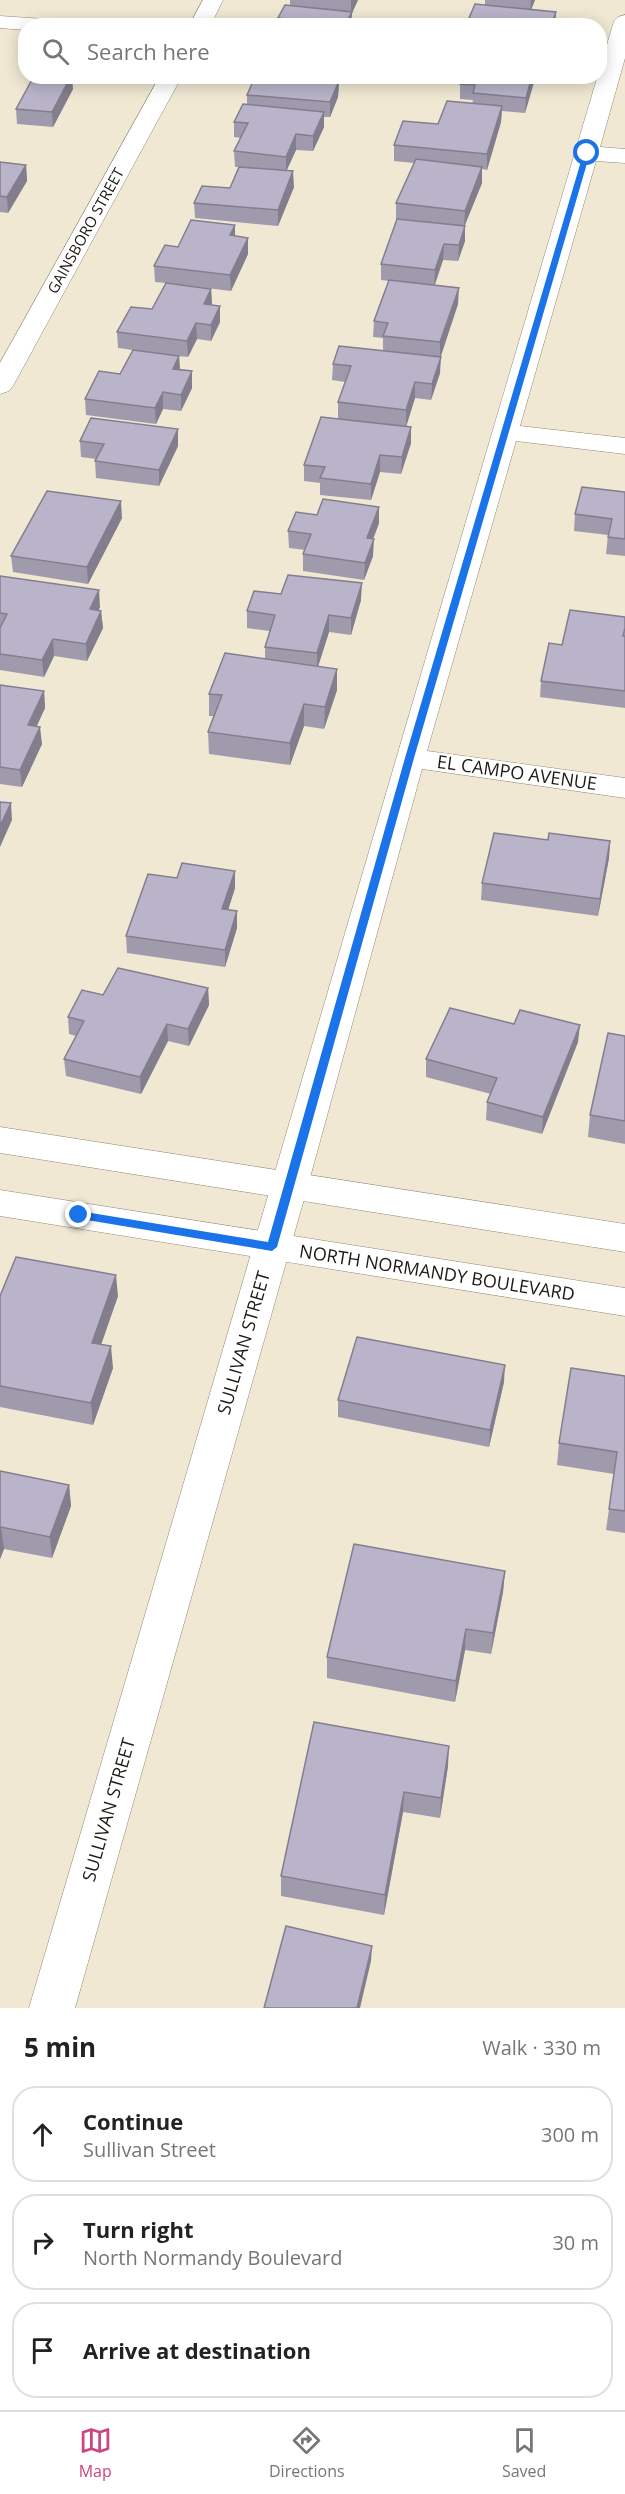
<!DOCTYPE html>
<meta charset="utf-8">
<style>
:root{--surface:#fff;--page:#f6f6f6;--text:#222;--muted:#767676;--line:#e0e0e0;--accent:#cd447f}
body{margin:0;font-family:"Open Sans",sans-serif;background:var(--page);color:var(--text)}
.stop{position:absolute;width:18px;height:18px;margin:-14px;border:4px solid #1a73e8;border-radius:50%;background:#fff}
.stop.end{background:#1a73e8;border-color:#fff;box-shadow:0 2px 6px #0008}
.list{margin:0;padding:0;list-style:none}
h2{display:flex;justify-content:space-between;align-items:center;height:78px;margin:0;padding:0 24px;font-size:26px}
h2 small{font-size:20px;font-weight:400;color:var(--muted)}
.list li{display:grid;grid-template-columns:39px 1fr auto;gap:18px;align-items:center;box-sizing:border-box;height:96px;margin:0 12px 12px;padding:0 12px;border:2px solid var(--line);border-radius:24px}
.list b{display:block;font-size:22px;white-space:nowrap}
.list p{margin:0;font-size:20px;white-space:nowrap;color:var(--muted)}
.list em{font-size:20px;font-style:normal;color:var(--muted)}
.icon{flex:none;width:33px;height:33px;fill:none;stroke:currentColor;stroke-width:2;stroke-linecap:round;stroke-linejoin:round}
.map{position:relative;flex:none;width:625px;height:2008px;overflow:hidden}
.search{position:absolute;background:var(--surface);box-shadow:0 3px 15px #0003;left:18px;right:18px;top:18px;height:66px;display:flex;align-items:center;gap:15px;box-sizing:border-box;padding:0 21px;border-radius:24px;color:var(--muted);font-size:22px}
.sheet{height:402px;background:var(--surface)}
nav{display:flex;justify-content:space-around;align-items:center;box-sizing:border-box;height:84px;border-top:2px solid var(--line);background:var(--surface);font-size:16px;color:var(--muted)}
nav a{display:grid;justify-items:center;gap:3px}
nav .on{color:var(--accent)}
.map>svg:first-child{display:block}
.lines{fill:none;stroke-linecap:round;stroke-linejoin:round}
.minor-casing{stroke:#908875;stroke-width:1}
.tertiary-casing{stroke:#908875;stroke-width:1}
.minor{fill:#fff;fill-rule:evenodd}
.tertiary{fill:#fff;fill-rule:evenodd}
.wall{fill:#9f9bad}
.shaded-wall{fill:#827e8d}
.building{fill:#b9b4c9;stroke:#827e8d;stroke-width:1.5}
.route{fill:#1a73e8}
.labels{text-anchor:middle;stroke-width:5;stroke-linejoin:round;paint-order:stroke}
.far-street-label{font-size:15px;fill:#1d1a13;stroke:#fff}
.street-label{font-size:18px;fill:#1d1a13;stroke:#fff}
</style>
<div class="map">
<svg width="625" height="2008" viewBox="0 0 625 2008">
<rect width="100%" height="100%" fill="#f0e8d3"/>
<g class="lines">
<!-- minor casing -->
<g class="minor-casing">
<path id="minor" d="M203,0h20l-13,26h-21z
M625,15v43l-25,89 25,2v14l-29,-2 -76,265 105,12v16l-109,-13 -89,310 198,27v20l-203,-29 -114,416 -233,823h-46c196,-662 389,-1328 585,-1987l4,-4z
M0,16l59,4 8,1 2,5h-43v4l-26,-2z
M160,76h22l-169,310 -4,5 -9,3v-31z"/>
</g>
<!-- tertiary casing -->
<g class="tertiary-casing">
<path id="tertiary" d="M0,1127l625,97v28l-625,-99z
M0,1190l625,98v28l-625,-100z"/>
</g>
<!-- minor -->
<use href="#minor" class="minor"/>
<!-- tertiary -->
<use href="#tertiary" class="tertiary"/>
</g>
<!-- wall -->
<path class="wall" d="M290,0h68l-6,13 -1,10 9,1v2h-82v-8l12,-12z
M485,0h50l-4,10 25,2 -1,14h-102l13,-1 19,-20z
M269,76h59l-2,4 13,1 -1,16 -8,20h-6v10l-11,24 -17,-1 -10,21 8,16 -16,39 -83,-8 -1,-15 36,-15 9,-21h-4l-1,-16 7,-13 -7,-1v-15l13,-18v-9l20,-15z
M463,76h73l-11,37 -23,-2 -1,11 -14,48 -5,-1v14l-17,42v16l-7,20 -15,-1 -8,25 23,19 -18,53v16l-9,27 -16,-2 -9,28 5,1v16l-10,31 -21,-2 -9,28 -51,-5v-12l-16,-2v-16l34,-46v-17l7,-20 -13,-2 1,-16 50,-13v-13l-10,-1 1,-16 15,-40 -8,-1v-16l16,-45h-1v-16l18,-40 -20,-2v-16l44,-21 34,-20 1,-4 -13,-1v-15z
M73,89l-20,38 -36,-3 -1,-15z
M0,162l26,3 1,16 -19,32 -8,-1z
M235,236l13,2v16l-17,37 -41,-5 21,3 1,16 8,17 -9,19 -14,-2 -9,18 -9,-1 1,14 12,18 -11,23 -18,-2 -7,15 -70,-9 -1,-16 35,-25 13,-24 -15,-2 -1,-16 35,-23 14,-26 -11,-1 -1,-16 24,-19z
M178,429v17l-19,40 -63,-8 -1,-17 1,-2 -15,-2 -1,-16z
M625,492v64l-19,-2 2,-19 -34,-4 1,-17z
M122,518l-34,66 -75,-12 -2,-16z
M379,523l-6,16v17l-9,24 -61,-9v-17l2,-4 -16,-2 -1,-17z
M0,576l100,31 -1,3 2,1 2,17 -16,33 -33,-5 -10,21 -44,-7z
M281,594l80,6 -10,35 -22,-3 -11,34 19,24 -13,39 -20,-3 -14,39 -81,-11 -1,-22 6,-16h-5v-22l56,-35v-12l5,-16 -23,-3v-17z
M625,617v91l-85,-11 1,-16 21,-36z
M0,685l44,6 1,17 -8,18 5,18 -20,43 -22,-3z
M548,840l62,1 -1,17 -11,58 -117,-16 1,-17z
M235,888l-7,22 9,1v17l-12,39 -98,-14 -1,-17z
M208,988l1,17 -20,41 -21,-5 -27,53 -75,-18 -2,-17 12,-23 -7,-2 -1,-17 35,-22z
M625,1036v108l-37,-7 2,-22z
M578,1042l-36,92 -56,-14 1,-18 4,-8 -65,-17v-18z
M0,1296h118l-17,48 12,24 -20,57 -93,-18z
M625,1376v157l-19,-3 8,-56 -57,-9 2,-22z
M504,1382l-15,65 -151,-30v-17z
M0,1471l69,14 2,21 -19,52 -48,-9 -4,10z
M505,1571l-2,21 -12,62 -26,-4 -10,52 -128,-24v-21z
M314,1722l134,44 -8,52 -37,-6 -19,103 -103,-19v-20z"/>
<!-- shaded-wall -->
<path class="shaded-wall" d="M351,0h7l-6,13 -1,13 -5,-3 5,-10z
M531,0h4l-5,12z
M556,12l-1,14h-4z
M71,76h1l1,13 -20,38 -1,-15z
M322,76h6l-8,19v-15z
M532,76h4l-1,2 -10,35 1,-15z
M339,81l-1,16 -8,20v-15z
M502,106l-1,16 -14,48v-16z
M324,112v15l-11,24v-15z
M296,134v16l-10,22v-15z
M26,165l1,16 -19,32 -1,-16z
M482,167v16l-18,44 1,-16z
M293,171l1,16 -16,39v-16z
M235,225v16l-5,-6z
M465,226v15l-7,20 1,-16z
M248,238v16l-17,37 -1,-16z
M444,244l-1,16 -9,26 1,-16z
M459,288l-1,16 -18,55v-17z
M211,289l1,16 -8,-1z
M220,306v16l-9,19v-16z
M196,323l1,16 -9,18 -1,-16z
M179,356l1,16 -7,-3z
M441,357l-1,16 -9,27 1,-16z
M192,371v17l-11,23v-16z
M415,382v16l-9,29v-17z
M163,392v17l-7,15 -1,-16z
M411,427v16l-10,31 1,-17z
M178,429v17l-19,40v-16z
M380,455v17l-9,28v-16z
M121,501l1,17 -34,66 -1,-17z
M379,507v16l-12,32v-17z
M374,539l-1,17 -9,24 1,-17z
M362,583l-1,17 -10,35v-17z
M99,590l1,17 -9,19 -1,-17z
M101,611l2,17 -16,33 -1,-17z
M329,615v17l-12,38v-17z
M53,639l1,17 -10,21 -2,-17z
M337,669v21l-13,39 1,-22z
M44,691l1,17 -16,34 -1,-17z
M304,704v22l-14,39v-22z
M40,727l2,17 -20,43 -2,-17z
M11,803l1,17 -12,27v-21z
M610,841l-1,17 -11,58 2,-17z
M235,871v17l-12,38 -1,-17z
M237,911v17l-12,39v-17z
M208,988l1,17 -20,41 -1,-17z
M167,1024l1,17 -27,53 -1,-17z
M580,1025l-2,17 -36,92 1,-17z
M116,1275l2,21 -24,69 -2,-22z
M111,1346l2,22 -20,57 -2,-22z
M505,1365l-1,17 -15,65 1,-17z
M69,1485l2,21 -19,52 -2,-21z
M1,1527l3,22 -4,10v-30z
M505,1571l-2,21 -12,62 2,-21z
M466,1629l-1,21 -10,52 1,-21z
M449,1746l-1,20 -8,52 1,-20z
M404,1792l-1,20 -19,103 1,-20z
M372,1946l-1,15 -11,47h-3z"/>
<!-- building -->
<path class="building" d="M475,4l81,8 -5,14 -29,-1v1h-69l1,-2 12,1z
M285,5l67,7 -6,11 14,1 -1,2h-60l2,-5 -23,-3z
M34,76h37l-19,36 -36,-3z
M269,76h53l-2,4 19,1 -9,21 -83,-7 7,-16 13,1z
M463,76h69l-6,22 -53,-5 2,-8 -15,-1z
M447,101l55,5 -15,48 -93,-9 9,-24 35,3z
M243,104l81,8 -11,24 -17,-2 -10,23 -52,-6 14,-28 -14,-1z
M416,159l66,8 -17,44 -69,-8z
M0,162l26,3 -19,32 -7,-1z
M239,167l54,4 -15,39 -84,-7 8,-17 28,2z
M397,219l68,7 -6,19 -15,-1 -9,26 -54,-6z
M191,220l44,5 -5,10 18,3 -18,37 -76,-9 11,-21 13,2z
M389,280l70,8 -19,54 -57,-6 5,-13 -14,-2z
M166,283l45,6 -7,15 16,2 -9,19 -15,-2 -9,18 -70,-9 14,-25 21,2z
M339,346l102,11 -9,27 -17,-2 -9,28 -68,-8 13,-36 -18,-2z
M133,350l46,6 -6,13 19,2 -11,24 -18,-3 -8,16 -70,-9 14,-28 21,3z
M321,417l90,10 -9,30 -22,-2 -9,29 -51,-6 5,-11 -21,-2z
M91,418l87,11 -19,41 -64,-9 9,-17 -24,-3z
M582,487l43,5v47l-17,-2 4,-18 -37,-5z
M47,491l74,10 -34,66 -76,-11z
M323,499l56,8 -12,31 7,1 -9,24 -62,-9 8,-20 -23,-3 8,-19 21,3z
M288,575l74,8 -11,35 -22,-3 -12,38 -52,-6 10,-32 -28,-4 7,-20 27,3z
M0,576l99,14 -9,19 11,2 -15,33 -33,-5 -11,21 -42,-6v-26l7,-14 -7,-1z
M570,610l55,7v11l-2,8h2v55l-84,-10 8,-38 13,2z
M225,653l112,16 -12,38 -21,-3 -14,39 -82,-11 14,-37 -13,-1z
M0,685l44,6 -16,34 12,2 -20,43 -20,-3z
M0,802l11,1 -11,23z
M494,833l54,7 1,-7 61,8 -10,58 -118,-16z
M182,863l53,8 -13,38 15,2 -12,39 -99,-14 22,-62 29,4z
M118,968l90,20 -20,41 -21,-5 -27,53 -76,-18 20,-38 -16,-4 14,-27 21,5z
M450,1008l64,16 6,-14 60,15 -37,92 -56,-15 10,-24 -71,-19z
M608,1033l17,3v85l-35,-6z
M16,1257l100,18 -24,68 19,3 -20,57 -91,-17v-90z
M357,1337l148,28 -15,65 -152,-30z
M571,1368l54,8v135l-16,-2 8,-57 -58,-9z
M0,1471l69,14 -19,52 -49,-10 -1,2z
M354,1544l151,27 -12,62 -27,-4 -10,52 -129,-24z
M314,1722l135,24 -8,52 -37,-6 -19,103 -104,-19z
M286,1926l86,20 -15,62h-93z"/>
<!-- route -->
<path class="route" d="M584,151l6,2 -176,605 -137,489 -5,4 -197,-33v-6l4,-1 189,31 137,-484z"/>
<g class="labels">
<!-- far-street labels -->
<g class="far-street-label">
<text transform="translate(86 231) rotate(-61)" y="5">GAINSBORO STREET</text>
</g>
<!-- street labels -->
<g class="street-label">
<text transform="translate(517 773) rotate(8)" y="6">EL CAMPO AVENUE</text>
<text transform="translate(437 1273) rotate(9)" y="6">NORTH NORMANDY BOULEVARD</text>
<text transform="translate(244 1343) rotate(-74)" y="6">SULLIVAN STREET</text>
<text transform="translate(109 1810) rotate(-74)" y="6">SULLIVAN STREET</text>
</g>
</g>
</svg>
<div class="stop" style="left:587px;top:153px"></div>
<div class="stop end" style="left:79px;top:1215px"></div>
<div class="search"><svg class="icon" aria-label="search" viewBox="0 0 24 24"><circle cx="10" cy="10" r="6"/><path d="M15 15l6 6"/></svg>Search here</div>
</div>
<section class="sheet">
<h2>5 min<small>Walk · 330 m</small></h2>
<ul class="list">
<li><svg class="icon" aria-label="ahead" viewBox="0 0 24 24"><path d="M12 20V5M6 11l6-6 6 6"/></svg><div><b>Continue</b><p>Sullivan Street</p></div><em>300 m</em></li>
<li><svg class="icon" aria-label="right" viewBox="0 0 24 24"><path d="M7 20v-9h11M14 6l5 5-5 5"/></svg><div><b>Turn right</b><p>North Normandy Boulevard</p></div><em>30 m</em></li>
<li><svg class="icon" aria-label="arrive" viewBox="0 0 24 24"><path d="M6 21V4h12l-3 4 3 4H6"/></svg><div><b>Arrive at destination</b></div></li>
</ul>
</section>
<nav>
<a class="on"><svg class="icon" aria-label="map" viewBox="0 0 24 24"><path d="M3 6l6-2 6 2 6-2v14l-6 2-6-2-6 2zM9 4v14M15 6v14"/></svg>Map</a>
<a><svg class="icon" aria-label="directions" viewBox="0 0 24 24"><path d="M12 3l9 9-9 9-9-9zM9 14v-3h6M13 9l2 2-2 2"/></svg>Directions</a>
<a><svg class="icon" aria-label="saved" viewBox="0 0 24 24"><path d="M7 4h10v16l-5-4-5 4z"/></svg>Saved</a>
</nav>
